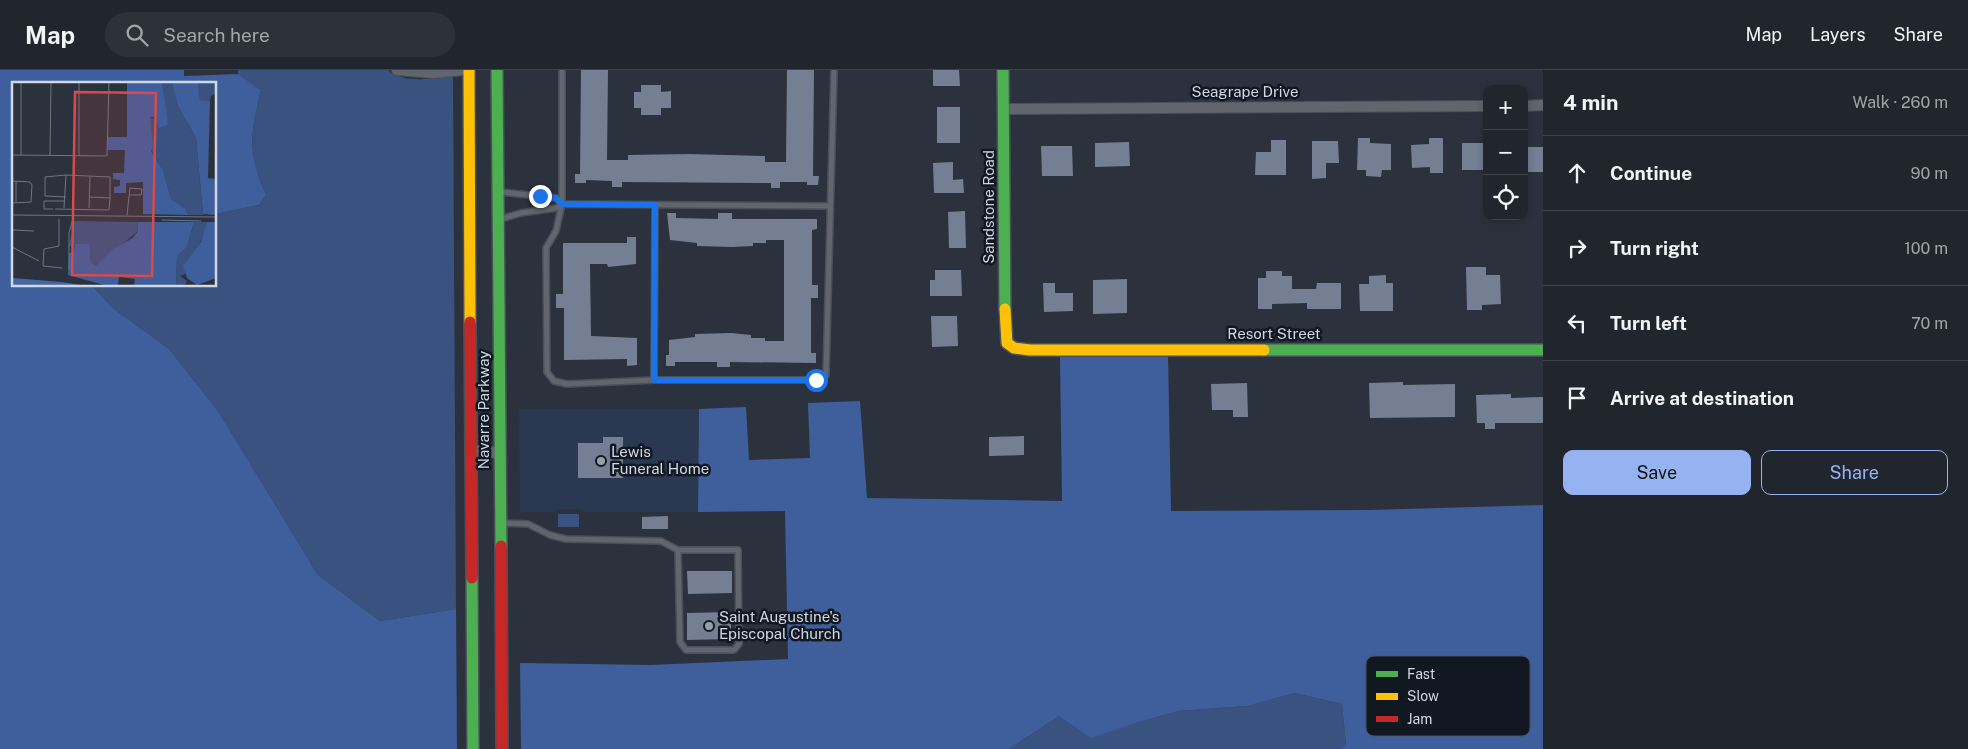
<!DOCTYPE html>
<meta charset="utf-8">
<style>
:root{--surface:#21262e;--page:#2d323a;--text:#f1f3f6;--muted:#a2a5aa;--line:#3e434a;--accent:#95b2f1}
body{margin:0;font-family:"Public Sans",sans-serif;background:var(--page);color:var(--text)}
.controls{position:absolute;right:15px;top:15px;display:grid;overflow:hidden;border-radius:10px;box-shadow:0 2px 8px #0003}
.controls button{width:45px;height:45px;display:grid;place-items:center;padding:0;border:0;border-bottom:1px solid var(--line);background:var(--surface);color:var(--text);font:25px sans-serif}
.stop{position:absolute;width:15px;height:15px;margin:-11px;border:4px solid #1a73e8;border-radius:50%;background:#fff}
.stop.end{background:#1a73e8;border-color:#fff;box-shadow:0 1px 5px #0008}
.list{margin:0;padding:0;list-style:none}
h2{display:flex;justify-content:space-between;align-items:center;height:65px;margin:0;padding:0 20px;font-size:21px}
h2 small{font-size:16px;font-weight:400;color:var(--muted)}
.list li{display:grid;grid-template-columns:32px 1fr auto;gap:15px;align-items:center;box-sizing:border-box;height:75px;padding:0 20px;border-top:1px solid var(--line)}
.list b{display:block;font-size:19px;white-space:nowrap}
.list em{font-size:16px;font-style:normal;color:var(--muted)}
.actions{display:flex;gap:10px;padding:15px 20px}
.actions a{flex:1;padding:11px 0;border:1px solid var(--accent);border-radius:10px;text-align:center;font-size:18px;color:var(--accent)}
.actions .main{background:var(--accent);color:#111}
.icon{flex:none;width:28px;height:28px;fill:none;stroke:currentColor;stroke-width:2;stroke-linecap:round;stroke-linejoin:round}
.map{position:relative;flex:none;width:1543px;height:679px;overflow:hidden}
header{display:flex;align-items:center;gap:30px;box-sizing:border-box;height:70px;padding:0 25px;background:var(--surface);border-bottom:1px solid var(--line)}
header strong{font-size:24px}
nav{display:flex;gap:28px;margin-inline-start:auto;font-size:18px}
.search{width:350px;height:45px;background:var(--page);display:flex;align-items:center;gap:12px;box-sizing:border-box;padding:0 18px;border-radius:28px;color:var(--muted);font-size:19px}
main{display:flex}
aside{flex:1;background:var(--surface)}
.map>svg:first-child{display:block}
.built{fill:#2a3852}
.green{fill:#395280}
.forest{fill:#3f5f9c}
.building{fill:#757f93}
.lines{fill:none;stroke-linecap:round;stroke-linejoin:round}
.lane-casing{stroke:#4a505a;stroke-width:8}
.street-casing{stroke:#4a505a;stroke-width:12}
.fast-casing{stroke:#4a505a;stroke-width:14}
.slow-casing{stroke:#4a505a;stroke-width:14}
.jam-casing{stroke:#4a505a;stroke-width:14}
.lane{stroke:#60656e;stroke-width:5}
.street{stroke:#60656e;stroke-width:10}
.fast{stroke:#4caf50;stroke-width:11}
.slow{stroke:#ffc107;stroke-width:11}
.jam{stroke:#c62828;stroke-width:11}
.route{stroke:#1a73e8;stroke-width:6}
.poi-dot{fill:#979eab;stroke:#121821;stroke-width:2}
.labels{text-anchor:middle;stroke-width:5;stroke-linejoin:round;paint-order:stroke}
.street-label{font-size:15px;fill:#d0d8e6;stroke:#121821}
.poi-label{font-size:15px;fill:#d0d8e6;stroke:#121821;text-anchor:start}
.inset-road{fill:none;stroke:#6e7481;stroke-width:1}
.view{fill:#d54b4e;fill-opacity:0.15;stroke:#d54b4e;stroke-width:2.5}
.inset-edge{fill:none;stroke:#d0d8e6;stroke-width:2.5}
.key{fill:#121821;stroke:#4b525c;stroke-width:1}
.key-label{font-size:14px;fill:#d0d8e6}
</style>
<header>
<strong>Map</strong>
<div class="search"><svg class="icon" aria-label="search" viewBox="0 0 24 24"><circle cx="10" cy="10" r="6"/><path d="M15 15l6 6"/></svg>Search here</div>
<nav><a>Map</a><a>Layers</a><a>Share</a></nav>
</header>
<main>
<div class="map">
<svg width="1543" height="679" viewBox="0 0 1543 679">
<rect width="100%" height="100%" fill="#2c323d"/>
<!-- built -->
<path class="built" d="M519,339h180l-1,103h-115l-4,-3h-20l-5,3h-34z"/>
<!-- green -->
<path class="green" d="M238,0h150c15,14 46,8 65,7l3,532 -76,12 -62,-46 -100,-164 -49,-62 -56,-41 -22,-23h124v-71l44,-9 7,-10c-19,-45 -16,-59 -5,-105l-23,-16z
M558,444h21v13h-21z
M1295,623l47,11 4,41 -7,4h-330l50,-33 76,7 44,-12 68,-5z"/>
<!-- forest -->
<path class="forest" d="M0,0h184v6l54,-2 23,16c-11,46 -14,60 5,105l-7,10 -44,9v-130h-201v201h77l22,23 56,41 49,62 100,164 62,46 76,-12 1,140h-457z
M1168,285l3,156 198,-1 174,-5v244h-204l7,-4 -4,-41 -47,-11 -48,13 -68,5 -44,12 -44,15 -32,-22 -50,33h-488l-1,-86 131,2 137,-6 -3,-148 -87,1 1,-103 47,-2 3,53 61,-2 -2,-55 52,-2 7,97 195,3 -2,-144z"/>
<!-- building -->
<path class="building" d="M581,0h27l-1,90h21v-5l61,-1 76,2v6h21l1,-92h27l-1,106h6l-1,9h-11v-3h-27v6h-9v-5l-149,-1v5h-10v-6l-26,-1v3h-11v-9h5z
M933,0h26l1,16h-27z
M641,15h20v7l10,-1v17h-10v7h-20v-7h-7v-16h7z
M937,37h23v36h-23z
M1358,68h12v5l21,1v26h-9l-1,7 -15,-1v-6h-9z
M1429,68h14v35h-13v-6l-18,1 -1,-23 18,-1z
M1271,70h15v35h-31l1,-23h15z
M1312,71h26l1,22h-13v15l-14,1z
M1129,72l1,24 -35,1v-24z
M1462,73h25v27h-25z
M1041,76h31l1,30h-31z
M1524,77h19v25h-19z
M953,92v18l10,-1 1,14h-30l-1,-30z
M965,141l1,37h-17l-1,-36z
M667,143h9v5l42,1v-6h14v6h85v10l-5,1v55h6v13h-7v55h5v10l-86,-1v5h-13v-5h-42v4h-9v-11h3v-15l26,-3v-3l36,-1 20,2v3h14v3h19v-101h-18v3h-13v3l-21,1 -35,-1v-3l-27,-3z
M627,167h9v27l-28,3 -1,-3h-17l1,72 46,2v27l-10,1v-7l-63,1v-52h-8v-14h7v-51h64z
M1466,197h20v8h14l1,29 -19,1v5h-15z
M935,200h26l1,26h-32v-16h5z
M1266,201h16v5h10v13h24l1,-6h24v26h-34v-6l-35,1v5h-14v-31h8z
M1386,205v8h7v28h-33l-1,-27h10v-8z
M1127,209v34l-34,1v-34z
M1043,213h12v10h18v18l-29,1z
M931,246h26l1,30 -26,1z
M1403,312v3l52,-1v33l-85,1 -1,-35z
M1247,313l1,34h-15v-7h-21l-1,-26z
M1511,324v4l32,-1v26h-48v6h-10v-6h-8l-1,-28z
M1024,366v19l-35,1v-19z
M603,367h20v41h-45v-35h25z
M668,446v13h-26v-12z
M687,501h45v22l-44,1z
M731,542v27l-44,1v-27z"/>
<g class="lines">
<!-- lane casing -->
<g class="lane-casing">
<path id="lane" d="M562,0v134l-6,27 -10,17 1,124 7,9 13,3 87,-4
M562,134l268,2
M655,135l-1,175h162l10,-5 8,-305
M501,149l20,-6 35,-5 6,-4 -6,-6 -55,-6
M503,453l25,1 22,11 16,4 95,2 17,9h60l1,94 -5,6h-48l-6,-8 -2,-92"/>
</g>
<!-- street casing -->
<g class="street-casing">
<path id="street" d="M397,0l37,3 29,-3
M1524,36l19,-1
M1004,39l483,-3
M471,380l29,3"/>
</g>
<!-- fast casing -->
<g class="fast-casing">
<path id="fast" d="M497,0l4,476
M1003,0l2,239
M1264,280h279
M472,508l1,171"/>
</g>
<!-- slow casing -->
<g class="slow-casing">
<path id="slow" d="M469,0l1,252
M1005,239l2,34 7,5 16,2h234"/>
</g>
<!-- jam casing -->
<g class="jam-casing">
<path id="jam" d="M470,252l2,256
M501,476l1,203"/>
</g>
<!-- lane -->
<use href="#lane" class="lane"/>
<!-- street -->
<use href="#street" class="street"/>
<!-- fast -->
<use href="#fast" class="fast"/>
<!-- slow -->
<use href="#slow" class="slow"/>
<!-- jam -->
<use href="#jam" class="jam"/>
</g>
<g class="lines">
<!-- route -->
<path class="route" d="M540,126l16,2 6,6 93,1 -1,175h162"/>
</g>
<!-- markers -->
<g class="poi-dot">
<circle cx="601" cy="391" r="5"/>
<circle cx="709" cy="556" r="5"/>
</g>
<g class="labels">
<!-- street labels -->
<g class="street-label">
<text x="1245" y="27">Seagrape Drive</text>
<text transform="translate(989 137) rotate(-90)" y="5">Sandstone Road</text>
<text x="1274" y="269">Resort Street</text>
<text transform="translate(484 340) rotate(-90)" y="5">Navarre Parkway</text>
</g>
<!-- poi labels -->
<g class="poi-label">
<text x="611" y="387">Lewis<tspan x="611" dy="17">Funeral Home</tspan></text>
<text x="719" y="552">Saint Augustine's<tspan x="719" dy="17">Episcopal Church</tspan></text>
</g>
</g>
<!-- overview -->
<g transform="translate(12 12)">
<rect width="204" height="204" fill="#2c323d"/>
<path d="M150,0l11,1 5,23 18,32 7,77h-15l-2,-6 -15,-10 -8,-29 -12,-20 2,-3 -5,-25 2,-5 7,3 7,-24zM186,0h18v11l-5,3 -1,5 -10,-1zM62,139l63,1 1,9 -42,35 -5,-4 -1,-10 -6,-7 -15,1zM182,140h13l1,4 -15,31 -6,3 -2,14 -5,2 7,5 -2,4h-9l1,-30 10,-9z" fill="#395280"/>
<path d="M115,0h35l6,43 -9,3 -4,-11h-5l3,30 -2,4 12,19 8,29 15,10 2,6 -45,-1v-32l-17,1v10h-12v-6l6,-1v-6l-7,-1v-6h11l1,-23h-17v-13h19zM160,0h26l2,18 10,1 -2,77 8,1v36l-13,-1 -7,-76 -18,-32zM125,140h57l-7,24 -10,10 -1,29h-42l1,-6 -16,-2 -1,8h-14l-36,-10 1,-22h4l2,-9h14l2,18 5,4 17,-17 20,-11 5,-7zM195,140h9v56l-19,7 -10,-7 -4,-12 18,-24z" fill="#3f5f9c"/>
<path d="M0,196l50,4 19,3h-69z" fill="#4566a6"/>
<path class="inset-road" d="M0,73l95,1 2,-74M9,73v-73M38,74l1,-74M67,74v-74M0,99l18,1 2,3 -1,17 -19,1M54,115l-21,-1v-19l21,-2M4,120v-21M52,126l2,-33 44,2v21l-21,-1M77,126l1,-31M41,127h-9v-8h21M43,127l54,1 1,-12M0,133l204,2M115,133l3,-27 12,1 -1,6h-11M47,137v27l-15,3 -1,17 19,2M150,138l39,1M0,148l22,1M0,165l27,14M57,188v-37l4,-14"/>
<path class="view" d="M63,10l81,1 -4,183 -80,-1z"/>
<rect width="204" height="204" class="inset-edge"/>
</g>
<!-- legend -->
<rect x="1366" y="586" width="164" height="80" rx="8" class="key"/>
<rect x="1376" y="601" width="22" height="6" fill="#4caf50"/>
<rect x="1376" y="623" width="22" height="7" fill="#ffc107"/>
<rect x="1376" y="646" width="22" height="6" fill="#c62828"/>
<g class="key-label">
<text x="1407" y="609">Fast</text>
<text x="1407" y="631">Slow</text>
<text x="1407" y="654">Jam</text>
</g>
</svg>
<div class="controls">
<button>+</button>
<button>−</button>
<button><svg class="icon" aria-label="locate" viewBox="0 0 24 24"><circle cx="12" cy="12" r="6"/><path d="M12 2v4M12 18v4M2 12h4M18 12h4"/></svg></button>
</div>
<div class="stop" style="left:816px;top:310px"></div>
<div class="stop end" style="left:540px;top:126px"></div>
</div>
<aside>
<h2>4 min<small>Walk · 260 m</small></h2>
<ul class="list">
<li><svg class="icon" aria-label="ahead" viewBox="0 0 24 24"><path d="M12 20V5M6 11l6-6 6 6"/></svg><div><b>Continue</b></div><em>90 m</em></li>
<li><svg class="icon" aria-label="right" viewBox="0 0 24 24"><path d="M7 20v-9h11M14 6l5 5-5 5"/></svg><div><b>Turn right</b></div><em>100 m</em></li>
<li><svg class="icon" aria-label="left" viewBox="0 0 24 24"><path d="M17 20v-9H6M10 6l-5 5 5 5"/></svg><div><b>Turn left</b></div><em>70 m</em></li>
<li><svg class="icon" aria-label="arrive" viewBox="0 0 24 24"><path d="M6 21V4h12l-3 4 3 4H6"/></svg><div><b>Arrive at destination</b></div></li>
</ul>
<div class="actions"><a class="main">Save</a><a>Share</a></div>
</aside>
</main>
